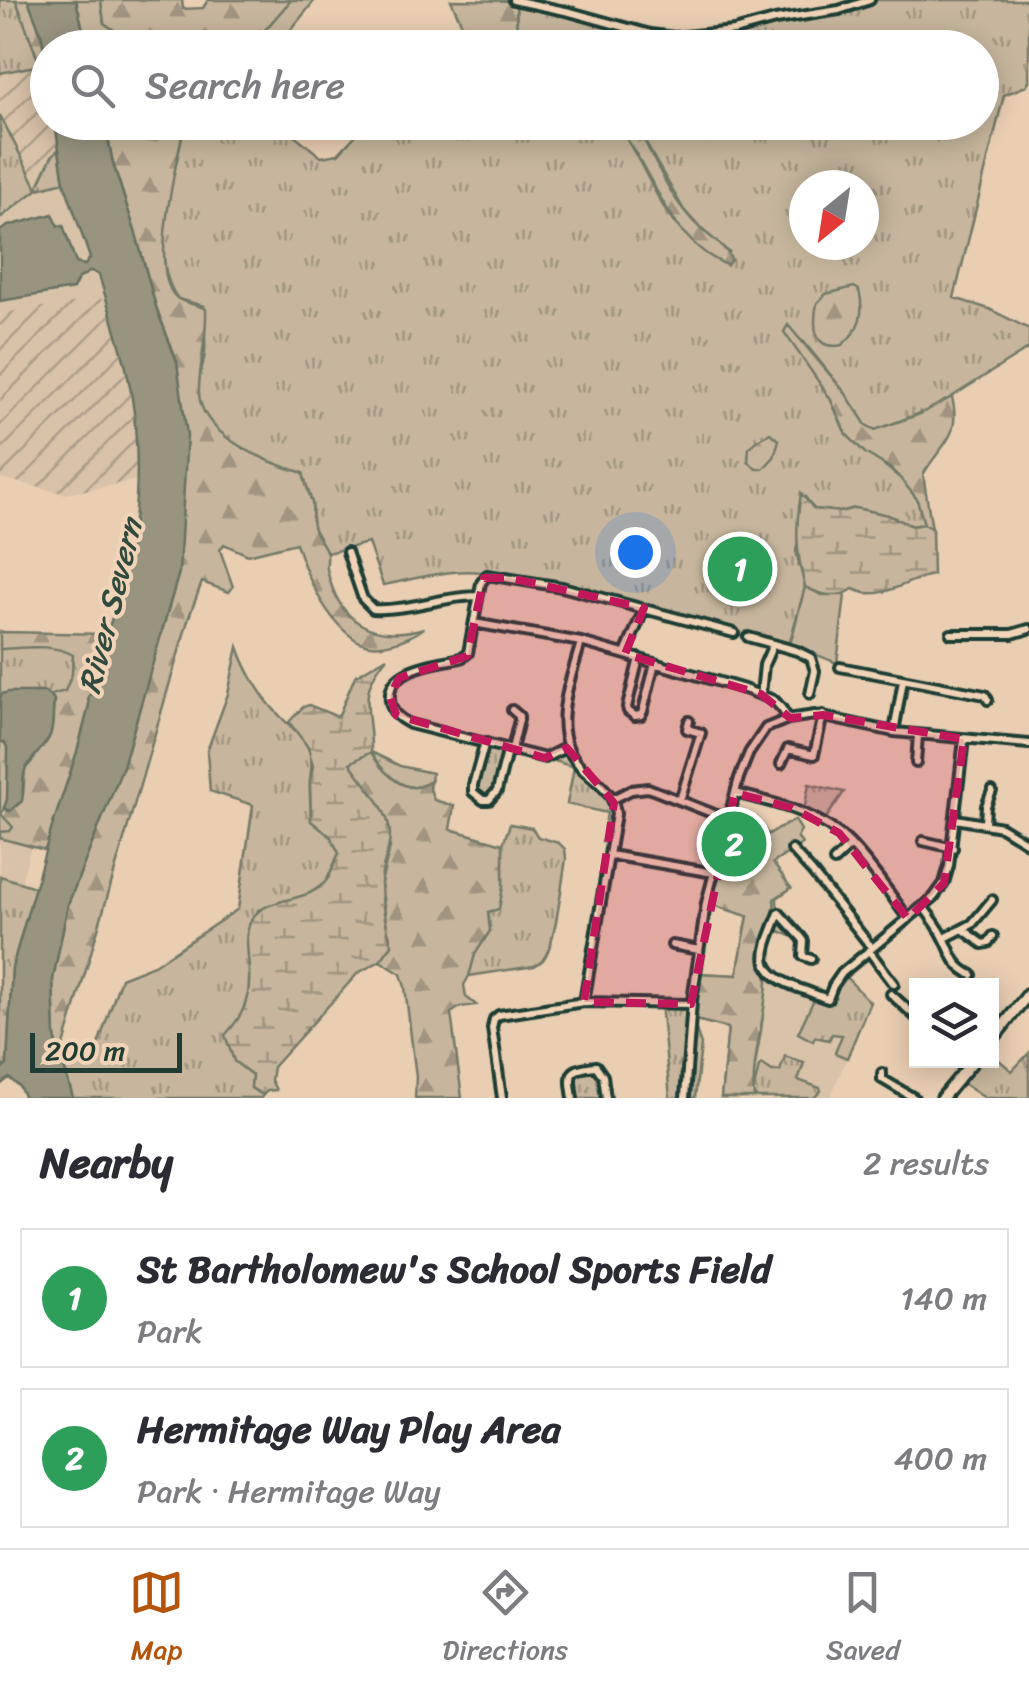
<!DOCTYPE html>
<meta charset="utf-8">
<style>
:root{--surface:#fff;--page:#f7f7f7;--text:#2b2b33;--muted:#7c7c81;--line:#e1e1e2;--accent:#b45309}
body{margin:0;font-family:Sriracha,sans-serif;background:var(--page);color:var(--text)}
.controls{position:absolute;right:30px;bottom:30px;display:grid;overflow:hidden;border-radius:0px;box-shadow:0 5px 25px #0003}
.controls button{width:90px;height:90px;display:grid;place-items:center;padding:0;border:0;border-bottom:2px solid var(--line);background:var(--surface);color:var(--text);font:50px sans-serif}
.compass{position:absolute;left:789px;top:170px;width:90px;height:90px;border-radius:50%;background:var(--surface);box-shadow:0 5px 25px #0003;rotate:210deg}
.scale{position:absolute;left:30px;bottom:25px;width:152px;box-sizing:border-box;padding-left:10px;border:5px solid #1f3d34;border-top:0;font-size:28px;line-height:35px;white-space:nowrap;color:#1f3d34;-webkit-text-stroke:8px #f1d4b7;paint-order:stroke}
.you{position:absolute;left:635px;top:552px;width:35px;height:35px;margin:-25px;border:8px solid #fff;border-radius:50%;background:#1a73e8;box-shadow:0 0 0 15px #1a73e833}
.badge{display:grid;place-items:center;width:65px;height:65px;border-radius:50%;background:var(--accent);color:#fff;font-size:32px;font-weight:700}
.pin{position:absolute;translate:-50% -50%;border:5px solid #fff;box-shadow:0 2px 10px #0006}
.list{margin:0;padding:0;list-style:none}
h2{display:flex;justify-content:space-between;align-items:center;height:130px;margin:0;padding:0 40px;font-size:42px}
h2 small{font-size:32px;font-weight:400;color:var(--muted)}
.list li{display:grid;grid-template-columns:65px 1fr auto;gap:30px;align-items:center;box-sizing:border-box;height:140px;margin:0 20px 20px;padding:0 20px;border:2px solid var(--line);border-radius:0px}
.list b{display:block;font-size:38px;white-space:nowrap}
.list p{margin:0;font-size:32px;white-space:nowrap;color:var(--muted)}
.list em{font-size:32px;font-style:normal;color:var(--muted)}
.icon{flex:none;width:55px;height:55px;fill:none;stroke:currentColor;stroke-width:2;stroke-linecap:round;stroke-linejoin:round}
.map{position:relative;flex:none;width:1029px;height:1098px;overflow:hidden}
.search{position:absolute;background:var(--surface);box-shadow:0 5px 25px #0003;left:30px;right:30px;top:30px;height:110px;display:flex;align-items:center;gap:25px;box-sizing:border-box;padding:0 35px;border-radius:55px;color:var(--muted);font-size:38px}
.sheet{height:450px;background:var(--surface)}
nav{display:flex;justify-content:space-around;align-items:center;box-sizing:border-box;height:140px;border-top:2px solid var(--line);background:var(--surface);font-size:28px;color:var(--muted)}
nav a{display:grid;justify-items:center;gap:5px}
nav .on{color:var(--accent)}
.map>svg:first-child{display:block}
.built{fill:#d8c2a8}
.industrial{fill:url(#industrial-furrows)}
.grass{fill:url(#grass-tufts);stroke:#737a68;stroke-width:2.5;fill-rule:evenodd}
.forest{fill:url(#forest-firs);stroke:#737a68;stroke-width:2.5}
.wetland{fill:url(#wetland-marsh);stroke:#737a68;stroke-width:2.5}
.garden{fill:#c7b69d;stroke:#737a68;stroke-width:2.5}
.water{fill:#989480;stroke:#687162;stroke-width:2.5}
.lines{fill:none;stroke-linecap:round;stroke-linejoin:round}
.minor-casing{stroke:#1f3d34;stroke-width:14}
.secondary-casing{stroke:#1f3d34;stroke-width:16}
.minor{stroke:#f1d4b7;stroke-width:6}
.secondary{stroke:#f1d4b7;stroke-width:9}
.marked{fill:#c2185b;fill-opacity:0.2;stroke:#c2185b;stroke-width:8;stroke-dasharray:20 12;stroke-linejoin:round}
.labels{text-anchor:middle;stroke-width:8;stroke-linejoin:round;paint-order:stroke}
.water-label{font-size:32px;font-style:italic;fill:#314a3f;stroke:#f1d4b7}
</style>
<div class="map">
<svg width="1029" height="1098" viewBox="0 0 1029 1098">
<defs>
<pattern id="industrial-furrows" width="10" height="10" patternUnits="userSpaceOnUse" patternTransform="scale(2.5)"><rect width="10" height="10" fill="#d8c2a8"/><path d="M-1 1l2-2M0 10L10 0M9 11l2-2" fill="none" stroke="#af9f8a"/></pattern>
<pattern id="grass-tufts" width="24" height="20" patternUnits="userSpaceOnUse" patternTransform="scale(2.5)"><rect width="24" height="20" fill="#c7b69d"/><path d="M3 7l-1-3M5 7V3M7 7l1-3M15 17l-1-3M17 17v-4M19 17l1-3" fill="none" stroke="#a19581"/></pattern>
<pattern id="forest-firs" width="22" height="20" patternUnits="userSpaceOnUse" patternTransform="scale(2.5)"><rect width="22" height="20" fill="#c7b69d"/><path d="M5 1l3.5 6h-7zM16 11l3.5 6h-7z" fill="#a19581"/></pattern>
<pattern id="wetland-marsh" width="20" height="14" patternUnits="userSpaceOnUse" patternTransform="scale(2.5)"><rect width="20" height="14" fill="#c7b69d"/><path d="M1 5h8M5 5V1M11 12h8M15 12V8" fill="none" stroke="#a19581"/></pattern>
</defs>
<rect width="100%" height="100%" fill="#e9ceb2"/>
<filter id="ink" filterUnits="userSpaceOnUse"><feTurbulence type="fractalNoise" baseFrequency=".01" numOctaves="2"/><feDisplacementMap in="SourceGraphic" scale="20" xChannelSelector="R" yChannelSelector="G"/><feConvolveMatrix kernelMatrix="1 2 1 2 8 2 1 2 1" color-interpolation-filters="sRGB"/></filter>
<g filter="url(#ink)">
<!-- built -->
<path class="built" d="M64,182l26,76 -2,5 -6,3 -6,-2 -13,-39 -63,6v-13l38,-29z
M91,271l8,3 7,24 -106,15v-12l73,-12 5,-10z
M0,838l31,8 -10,37 -21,-7z
M768,975l54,23 48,4 -40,96h-75l-2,-22 8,-46z"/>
<!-- industrial -->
<path class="industrial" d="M47,64l1,58 7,1 4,26 -7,7 -14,33 -38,-74v-42z
M106,298l23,86 7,45 2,51 -72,14 -66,-16v-165z"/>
<!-- grass -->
<path class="grass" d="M0,0h16l24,65 -40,8z
M76,0h25l3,23 34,15 37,9h-51l-29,-15 -11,3z
M291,0h24l-38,47 -28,1z
M876,0h153v81l-3,5 -22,9 -50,203 35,11 40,20v19l-95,60 -58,22 -10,-4 -20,-32 -42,-52 -19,-10 45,66 16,36 55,45 16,20 7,25 -12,2 -24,-11 -33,-7 -15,4 -26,-3 -8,-11 -10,53 9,36 -17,61 -195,-53 -101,-20c-26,-11 -81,5 -109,10l-15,-42 -41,10 -15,-27v-22l-9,-31c-35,-10 -104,-37 -105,-82 0,-12 5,-25 7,-38 1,-15 -1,-31 -1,-47l-26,-7c-31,-41 -5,-117 4,-164l-13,-13 111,1 41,34 17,-3 29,-31h248c25,29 44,90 71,112 11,9 30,13 44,18l-29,-24 -17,-19 -50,-87 348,-1v-74l-465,-1 -1,-46 134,33 37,5 36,-3 64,-16 61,-8zM804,185h60v60h-60z
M0,115l37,73 15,-32 7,-7 5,33 -26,7 -38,29z
M0,632l99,5 -54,213 -45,-12z
M238,647c8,23 23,50 41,68 10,11 24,19 30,35 4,12 2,19 1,31 -1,13 1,27 1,40l20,16 8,16 -13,29 -17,12 -51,16 -9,54v27l-9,28 -6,42 18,14 -1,13 12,7 -2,3h-188l-13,-45 2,-1 5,8 23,8 31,-90 33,-13 84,-56 15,-104 -43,-14 -3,-40 21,-57z
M485,742l23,6 -11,43 -8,9 -12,-3 -4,-12z
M567,747c12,22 47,38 48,65 1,10 -2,22 -3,32l-10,-2 5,-29 -40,-9 7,-37 -29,-9z
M371,752l29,14 32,7 -1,8c-4,2 -10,6 -15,6 -18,2 -38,-21 -45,-35z
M809,784l35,8 -20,29 -20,-11z
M730,809l27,9 10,15 -15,9 39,46 -14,10c-1,18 15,30 27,43l-30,-12 -9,32 3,14 -7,55 -8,46 1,12 5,-22 3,-2 10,7h8l5,-15 19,7 -6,17 22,8 1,3 -7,7h-56l-3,-2v2h-34l7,-70 -36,-9 -1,9 5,1 5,16 -6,53h-25l-9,-95h30l5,-30 41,2 11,-59 -42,-13z
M510,824l22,4 6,9 21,6 6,6 1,10c-4,22 -10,79 -20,96 -4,7 -5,7 -12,11l-65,10 6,-22 15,-23 -2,-19 15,-25v-43z
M0,876l35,11 -23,81 -5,97 -3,2 -4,-6z
M842,973l28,29 -23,56 -12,-5 7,-18 -10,-1 -3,6 -14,-3 -2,4 -15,-8 18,-38 12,3z
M1029,1053v45h-44l-24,-16 19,-21 12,-1v-6l20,17z
M596,1066l5,4 5,28h-33l-1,-26z"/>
<!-- forest -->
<path class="forest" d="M16,0h12c10,21 15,42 19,64l-7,1z
M101,0h81l1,9 20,-1 5,-8h83l-42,48c-46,-1 -107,5 -145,-25z
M451,0l65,1 1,46h-55l2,-18z
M105,123h64l13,12c-6,33 -34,139 -5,163 8,6 21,6 29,11 1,29 -6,52 -7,79 -3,47 68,74 104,85 2,10 6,20 9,30 1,7 -1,16 1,23 2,10 12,18 14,28 1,5 -1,10 0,15 11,54 46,73 97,59 -16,12 -47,24 -66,13 -31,-18 -52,-66 -62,-98l-48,12 -24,-11 -4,6 13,37 -4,5 -27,-10 -13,35 -127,435 -2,1 -5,-16 -2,-58 15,-75 55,-138 56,-194 -2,-210 -21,-55 -20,-73 -23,-71z
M615,123h19l2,2c19,34 34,75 63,102 10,10 28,19 32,33l-4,5c-60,-24 -74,-97 -112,-142z
M854,287l5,3c6,23 1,40 -17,55 -30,6 -29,-20 -25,-42l9,-9z
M788,325l58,69 20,31 9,5 45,-16 32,-17c10,41 -12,47 -29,78l9,54 -8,-5 -7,-25 -16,-20 -8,-9 -28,-17 -19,-19 -16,-36 -46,-66z
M770,433l9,7 -5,17 -11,12h-7l-8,-8 1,-13 7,-7z
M0,632l107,2 -14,57 -5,6 1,9 -12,46 -32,98 -45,-12v-6l10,-1 3,-4 -12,-13 3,-6 4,3 15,-16 2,-26 9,-10 18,-36 2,-23 -3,-5 14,-4 7,-17 1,-19c-21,-12 -49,-7 -73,-6z
M371,752c7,14 27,37 45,35 5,0 11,-4 15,-6l-2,5 5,14 20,6 -4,23 53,15v43l-4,22 -11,3 2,19 -15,23 -6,22 -5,9 2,12 10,8 -16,2 -9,6 11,85h-47l1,-21 -11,-90 -4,-13 -21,-13 12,-16 -5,-17 -6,-45 9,-36 -40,-84z
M795,820l6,10 -4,7 5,7 -29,19 18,25 -17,11c3,22 -13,39 -12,60 0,9 5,13 5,22 -2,40 -16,78 -13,117h-33l7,-70 -36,-9 4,-46 41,2 11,-59 -42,-13 11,-38 6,-7z"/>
<!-- wetland -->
<path class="wetland" d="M801,493l13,16 26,3 15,-4 33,7 24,11 12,-2 8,5 1,46c-28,4 -50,28 -80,14 -16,11 -32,6 -48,-2 -9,-37 -10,-56 -4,-94z
M387,657c-32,38 -15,52 -16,95l-21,11c12,18 32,38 38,59 7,22 -7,40 -7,61 0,20 5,43 11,62l-12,16 -22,12 -85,94 -2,13 5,10 -9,1 -4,4 -12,-7 1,-13 -18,-14 -9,-26c23,-24 27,-44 23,-78 -1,-13 -3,-27 4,-38 13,-23 56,-15 74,-38 6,-7 9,-20 13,-28l-8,-16 -20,-16 -1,-40 3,-15 -5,-19 -19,-25 14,-15 6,-2 29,12 17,-41z"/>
<!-- garden -->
<path class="garden" d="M805,587l17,8h23l-8,68c-17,-7 -31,-12 -47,-18z"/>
<!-- water -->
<path class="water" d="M28,0h48l11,47 -39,1 -1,22 -5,-34z
M55,123h50l8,41 23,70 20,73 21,55 10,73 -8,137 -56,194 -55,138 -15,75 2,58 18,61h-48l-6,-12 -10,-8 -9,7v-14l7,-6 5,-97 40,-141 25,-75 12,-46 -1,-9 5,-6 11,-42 -1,-4c27,-78 39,-137 32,-220 -3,-51 -22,-102 -36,-150l-8,-4 -13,8 -5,10 -73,12v-70l8,-5 45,-12 5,12 5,-1 13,38 9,2 5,-7 -26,-76z
M8,692h37l9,8c-2,12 1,30 -7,41 -6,9 -15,17 -21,27 -5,9 -2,23 -4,33l-12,10 -6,-3 3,-9 1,-49 -3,-7 -5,-2v-43l2,-4z"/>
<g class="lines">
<!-- minor casing -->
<g class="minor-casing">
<path id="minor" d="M513,0l57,12 80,22 25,3 59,-6 41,-11 64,-10 31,-10
M347,552l16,47 10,10c35,2 70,-13 105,-13
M474,623l107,19 163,47 30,11 8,9 6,10
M951,634h61l17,-5
M748,637l25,7
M581,642c-11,42 -35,93 3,128 15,14 30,22 32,44l-32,188
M625,654l19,-45
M639,658l-12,49 1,4 7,5 6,-1 2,-4 12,-48
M840,667l145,28 3,5
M761,694l3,-29 9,-21 24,7 14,7 4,13 -5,23
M512,710l7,6v4l-7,29
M894,732l9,-52
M485,742l-12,43v7l10,8h6l8,-9 11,-43
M567,747l-22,11 -135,-34c-10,-5 -19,-11 -20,-24 -4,-33 48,-37 71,-42l7,-5 13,-70 6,-8 75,12 172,46
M916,763l2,-28
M781,764l7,-15 26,6 9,-40
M735,793c36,9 73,17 103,40 21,15 54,63 70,86
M613,799l18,-9 17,-2 79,31
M680,800l21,-67 -14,-4 2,-8
M956,819l45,8 28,17
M985,823l1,-17 6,-15
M923,841l30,7
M792,850l20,22 60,76
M610,855l104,18
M834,861l17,-16
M924,908c7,9 14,18 19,28 10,18 8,28 29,39
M964,930l19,14 5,-1 5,-7
M945,938l27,-14 20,-24
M672,945l27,5
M869,951l25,33
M811,959l-8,-3 1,-15 -3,-4 -22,-24c-15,39 -28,57 19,75 10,3 20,8 30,11l5,-13 9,-13 92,-76 10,-14 5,-17 15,-127
M891,994l25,23
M882,1073v6l32,19
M502,1098l-10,-70 2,-9 5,-4 85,-13 107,2
M573,1098c-4,-26 -5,-29 23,-32l7,10 3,22
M685,1098l7,-97 14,-98 33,-125 10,-25 17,-25 22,-9 27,-4 79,17 135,12"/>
</g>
<!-- secondary casing -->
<g class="secondary-casing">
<path id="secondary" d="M992,1040l37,-47
M942,1098l32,-38"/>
</g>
<!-- minor -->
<use href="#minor" class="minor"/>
<!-- secondary -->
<use href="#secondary" class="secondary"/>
</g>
</g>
<!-- marked area -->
<path class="marked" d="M484,578h26l134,30 -19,46 136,40 29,24 33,-3 141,24 -20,144 -36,36 -69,-86 -47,-25 -57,-15 -44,211 -107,-2 30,-199 -47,-55 -22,10 -149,-43 -6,-19 9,-18 68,-22z"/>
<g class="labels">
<!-- water labels -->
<g class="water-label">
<text transform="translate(110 606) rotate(-76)" y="11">River Severn</text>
</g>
</g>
</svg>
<div class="controls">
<button><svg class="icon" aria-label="layers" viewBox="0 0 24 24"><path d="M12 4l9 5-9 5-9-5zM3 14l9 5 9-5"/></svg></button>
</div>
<svg class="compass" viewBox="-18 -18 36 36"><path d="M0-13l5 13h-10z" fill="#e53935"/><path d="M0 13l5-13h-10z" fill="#7c7c81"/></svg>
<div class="scale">200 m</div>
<div class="you"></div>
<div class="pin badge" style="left:740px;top:569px;background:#2e9e5b">1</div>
<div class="pin badge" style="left:734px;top:844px;background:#2e9e5b">2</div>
<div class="search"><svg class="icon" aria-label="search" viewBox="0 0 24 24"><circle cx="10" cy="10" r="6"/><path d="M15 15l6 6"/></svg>Search here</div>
</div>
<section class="sheet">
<h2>Nearby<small>2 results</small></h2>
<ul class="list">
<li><span class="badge" style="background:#2e9e5b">1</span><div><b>St Bartholomew's School Sports Field</b><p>Park</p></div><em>140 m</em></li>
<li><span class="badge" style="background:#2e9e5b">2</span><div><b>Hermitage Way Play Area</b><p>Park · Hermitage Way</p></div><em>400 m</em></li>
</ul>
</section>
<nav>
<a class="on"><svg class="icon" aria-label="map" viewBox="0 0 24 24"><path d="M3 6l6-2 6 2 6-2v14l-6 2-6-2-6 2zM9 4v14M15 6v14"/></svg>Map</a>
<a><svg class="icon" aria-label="directions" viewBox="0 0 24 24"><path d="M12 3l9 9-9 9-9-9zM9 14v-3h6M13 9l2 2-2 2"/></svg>Directions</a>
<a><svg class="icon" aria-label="saved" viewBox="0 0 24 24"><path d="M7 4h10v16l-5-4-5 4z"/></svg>Saved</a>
</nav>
